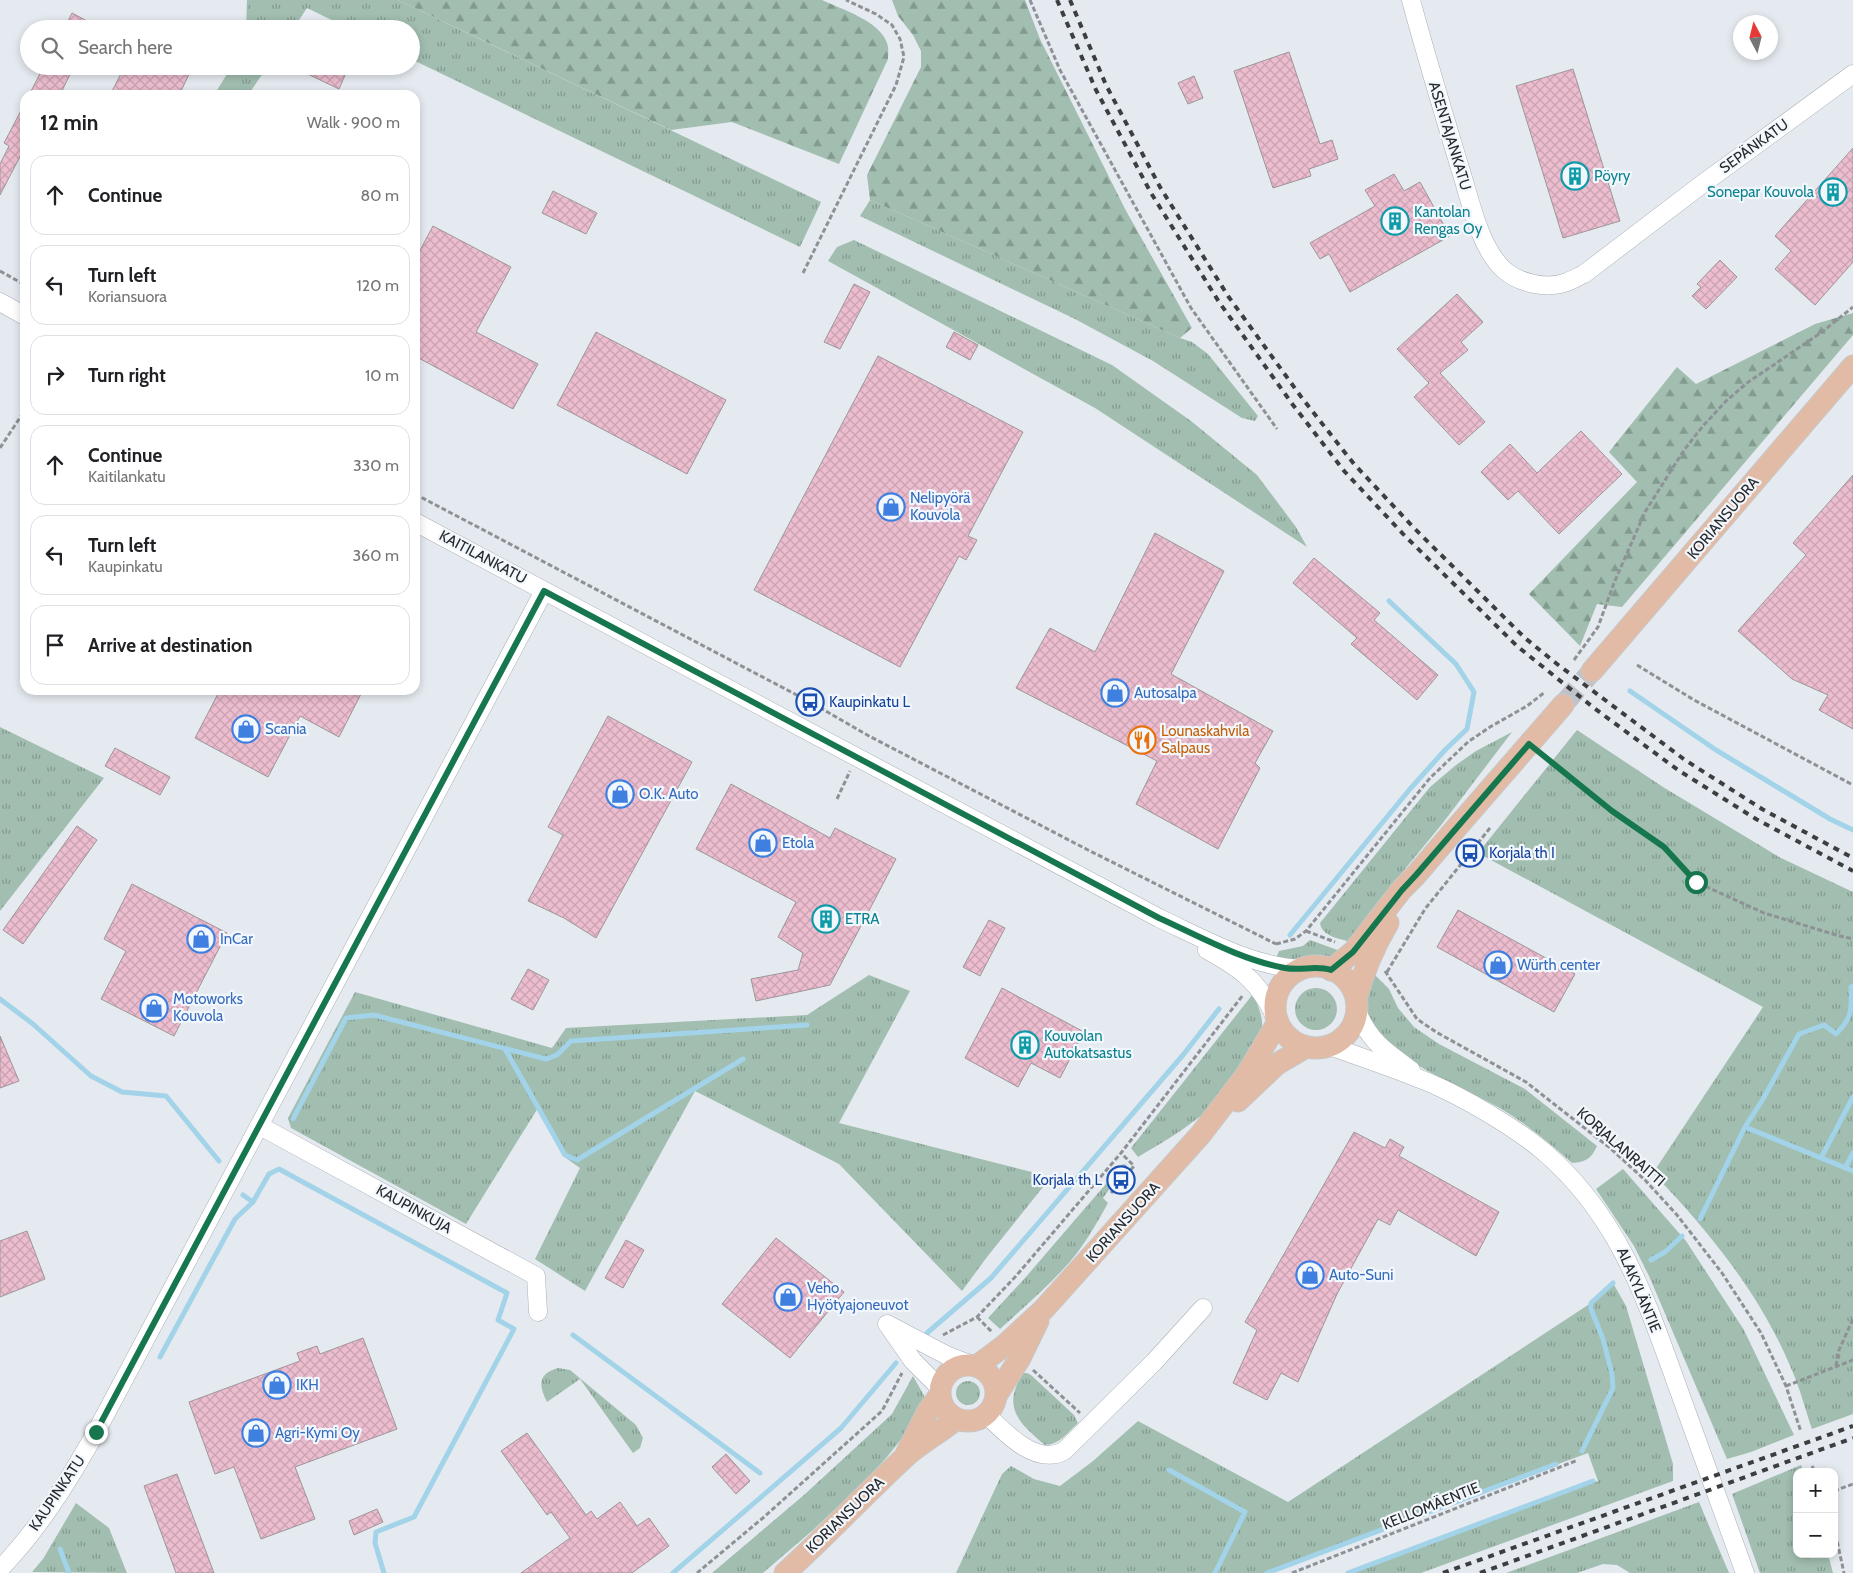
<!DOCTYPE html>
<meta charset="utf-8">
<style>
:root{--surface:#fff;--page:#f6f6f6;--text:#202124;--muted:#757577;--line:#e0e0e0}
body{margin:0;font-family:Cabin,sans-serif;background:var(--page);color:var(--text)}
.controls{position:absolute;right:15px;bottom:15px;display:grid;overflow:hidden;border-radius:10px;box-shadow:0 2px 8px #0003}
.controls button{width:45px;height:45px;display:grid;place-items:center;padding:0;border:0;border-bottom:1px solid var(--line);background:var(--surface);color:var(--text);font:25px sans-serif}
.compass{position:absolute;left:1733px;top:15px;width:45px;height:45px;border-radius:50%;background:var(--surface);box-shadow:0 2px 8px #0003;rotate:353deg}
.stop{position:absolute;width:15px;height:15px;margin:-11px;border:4px solid #16774e;border-radius:50%;background:#fff}
.stop.end{background:#16774e;border-color:#fff;box-shadow:0 1px 5px #0008}
.list{margin:0;padding:0;list-style:none}
h2{display:flex;justify-content:space-between;align-items:center;height:65px;margin:0;padding:0 20px;font-size:21px}
h2 small{font-size:16px;font-weight:400;color:var(--muted)}
.list li{display:grid;grid-template-columns:32px 1fr auto;gap:15px;align-items:center;box-sizing:border-box;height:80px;margin:0 10px 10px;padding:0 10px;border:1px solid var(--line);border-radius:15px}
.list b{display:block;font-size:19px;white-space:nowrap}
.list p{margin:0;font-size:16px;white-space:nowrap;color:var(--muted)}
.list em{font-size:16px;font-style:normal;color:var(--muted)}
.icon{flex:none;width:28px;height:28px;fill:none;stroke:currentColor;stroke-width:2;stroke-linecap:round;stroke-linejoin:round}
.map{position:relative;flex:none;width:1853px;height:1573px;overflow:hidden}
.search{position:absolute;background:var(--surface);box-shadow:0 2px 8px #0003;left:20px;top:20px;width:400px;height:55px;display:flex;align-items:center;gap:12px;box-sizing:border-box;padding:0 18px;border-radius:28px;color:var(--muted);font-size:19px}
.panel{position:absolute;background:var(--surface);box-shadow:0 2px 8px #0003;left:20px;top:90px;width:400px;height:605px;border-radius:15px}
.map>svg:first-child{display:block}
.grass{fill:url(#grass-tufts)}
.forest{fill:url(#forest-firs)}
.lines{fill:none;stroke-linecap:round;stroke-linejoin:round}
.stream{stroke:#a2d3e8;stroke-width:5}
.building{fill:url(#building-cross-hatch);stroke:#9d9698}
.major-tunnel{stroke:#bfc3c9;stroke-width:21;stroke-dasharray:21 11;stroke-linecap:butt}
.minor-casing{stroke:#abb0b6;stroke-width:19}
.major-casing{stroke:#c7c7c8;stroke-width:23}
.path{stroke:#8e9296;stroke-width:3;stroke-dasharray:5 2.5;stroke-linecap:butt}
.minor{stroke:#fff;stroke-width:18}
.major{stroke:#e1bba5;stroke-width:21}
.rail{stroke:#3c3e40;stroke-width:4;stroke-dasharray:6 6;stroke-linecap:butt}
.route{stroke:#16774e;stroke-width:6}
.labels{text-anchor:middle;stroke-width:4.5;stroke-linejoin:round;paint-order:stroke}
.street-label{font-size:15px;fill:#27292b;stroke:#f2f7fd}
.culture-label{font-size:15px;fill:#0d838f;stroke:#f2f7fd;text-anchor:start}
.shop-label{font-size:15px;fill:#366cbe;stroke:#f2f7fd;text-anchor:start}
.transit-label{font-size:15px;fill:#164399;stroke:#f2f7fd;text-anchor:start}
.food-label{font-size:15px;fill:#c56008;stroke:#f2f7fd;text-anchor:start}
</style>
<div class="map">
<svg width="1853" height="1573" viewBox="0 0 1853 1573">
<defs>
<pattern id="grass-tufts" width="24" height="20" patternUnits="userSpaceOnUse" patternTransform="scale(1.25)"><rect width="24" height="20" fill="#a1beb0"/><path d="M3 7l-1-3M5 7V3M7 7l1-3M15 17l-1-3M17 17v-4M19 17l1-3" fill="none" stroke="#839a8f"/></pattern>
<pattern id="forest-firs" width="22" height="20" patternUnits="userSpaceOnUse" patternTransform="scale(1.25)"><rect width="22" height="20" fill="#a1beb0"/><path d="M5 1l3.5 6h-7zM16 11l3.5 6h-7z" fill="#839a8f"/></pattern>
<pattern id="building-cross-hatch" width="8" height="8" patternUnits="userSpaceOnUse" patternTransform="scale(1.25)"><rect width="8" height="8" fill="#ecbdcf"/><path d="M0 0l8 8M0 8l8-8" fill="none" stroke="#caa2b2"/></pattern>
</defs>
<rect width="100%" height="100%" fill="#e5eaf0"/>
<!-- grass -->
<path class="grass" d="M247,0h151l423,202 -21,45 -389,-188v-30h-61l-43,-21 -14,21h-47z
M232,66h36l-20,29h-34z
M870,200l310,138 12,4 16,12 50,62 -3,5 -13,-3 -89,-57 -78,-42 -215,-103z
M854,240l258,125 79,56 66,54 39,52 11,20 -212,-139 -267,-147 9,-14z
M0,727l104,51 -104,133z
M1577,730l86,57 118,71 72,34v522l-41,15c-7,-20 -12,-41 -21,-61 -31,-74 -83,-138 -138,-195l110,-166 -285,-154z
M1512,732l-70,92 -46,56 -21,32 -25,30c-11,-4 -28,-5 -30,-19l110,-136 26,-22 20,-14z
M1310,940l33,12c-20,10 -45,9 -67,6l3,-7 24,-5z
M1372,972l17,17 9,19 16,19 25,17 86,45 72,57c-6,13 -11,16 -25,17 -23,-21 -48,-41 -76,-57 -36,-20 -105,-47 -126,-82 -10,-17 -4,-35 2,-52z
M869,975l41,16 -71,132 212,54 -64,80 -25,34 -123,-127 -144,-73 -110,200 -50,-32 45,-91 -17,-12 -25,-48 -72,116 -175,-96 -3,-10 67,-126 197,56 14,-20 241,-13z
M1295 1009a21 21 0 1 1 42 0a21 21 0 1 1-42 0Z
M1253,994c4,10 10,21 9,33 -1,15 -47,79 -60,88 -20,16 -42,29 -64,42l-7,-9z
M1123,1164l4,1 -24,33 5,5c-10,18 -19,34 -31,50 -22,28 -51,52 -77,76l-12,-11 37,-40z
M1623,1169l63,72 58,89 50,105 -43,17 -24,7 -78,-183 -15,-30 -38,-57z
M1613,1283l13,23 47,158v17l-252,92h-76l253,-92 -10,-28 -324,120h-308l46,-99 9,-8 23,13 26,7 33,-25 45,-40 150,81 303,-199z
M558,1368l12,2 66,55 7,13 -3,10 -7,5 -53,-74 -33,23c-8,-16 -10,-28 11,-34z
M1023,1373h4l4,2 43,40 4,8c-10,9 -19,22 -33,22 -20,-17 -39,-32 -29,-58 2,-5 3,-10 7,-14z
M913,1376l13,23 -19,33 -20,25 -28,30 -46,43 -50,43h-51l92,-78 88,-81z
M956 1393a12 12 0 1 1 24 0a12 12 0 1 1-24 0Z
M1801,1465l3,7h-7v82h31l5,19h-73l-28,-79z
M1699,1502l30,71h-99l-13,-8 -14,-1 -26,9h-71z
M76,1503l33,25 18,45 -95,-1 11,-13z"/>
<!-- forest -->
<path class="forest" d="M398,0h424c19,9 58,21 65,43 2,5 1,11 1,16l-49,105 -107,-42 -61,8z
M892,0h133l15,39 85,170 67,119 -12,10 -310,-138 -3,-25 54,-108v-16l-8,-16 -15,-19z
M1853,313v22l-231,272 -25,-3 -17,42 -51,-52 108,-112 -28,-30 68,-85 19,17 119,-60z"/>
<g class="lines">
<!-- stream -->
<path class="stream" d="M1630,691l86,59 114,69 23,11
M1290,935l120,-146 35,-39 22,-21 7,-37 -18,-28 -67,-63
M0,999l33,25 58,52 31,16 44,4 53,65
M505,1049l60,106 12,5 166,-101
M293,1119l53,-101 28,-3 172,44 11,-4 14,-14 236,-16
M1745,1127l108,44
M1821,1158l32,-61
M1845,1168l8,-15
M243,1195l10,7
M1700,1219l45,-92 18,-28 36,-65 25,-9 12,9c16,-16 16,-24 15,-47l2,-1
M1651,1260l14,-8 17,-16
M927,1333l64,-55 192,-223 36,-46
M573,1335l187,138
M160,1357l75,-138 18,-17 16,-28 10,-5 228,124 -9,27 16,9 -100,188 -38,15 -1,11 9,30
M1582,1451l31,-63 -1,-14 -9,-35 -12,-30v-6l22,-20
M1169,1470l76,42 -30,61
M60,1549l9,24
M673,1573l168,-145 55,-65
M1267,1573l289,-109
M1348,1573l245,-92"/>
</g>
<!-- building -->
<path class="building" d="M72,13l30,16h-38z
M1289,52l31,92 12,-4 6,19 -29,10 2,7 -38,12 -39,-117z
M44,66h30l-14,29h-31z
M125,66h68l-14,29h-69z
M291,66h58l-10,23z
M1573,69l47,152 -57,17 -47,-152z
M1194,76l9,22 -15,6 -10,-21z
M25,103v44l-25,48v-31l9,-18 -5,-3z
M1853,148v114l-38,43 -40,-36 16,-18 -16,-15z
M1394,174l10,17 16,-9 30,54 -100,56 -21,-38 -9,5 -10,-16 65,-37 -10,-16z
M553,191l44,22 -11,21 -44,-21z
M433,226l78,41 -35,65 62,32 -25,45 -98,-53v-96z
M1720,260l17,17 -31,32 -14,-13 9,-9 -4,-3z
M854,284l16,8 -30,57 -16,-7z
M1457,294l26,28 -22,20 7,8 -28,23 45,49 -26,23 -45,-48 15,-14 -32,-34z
M596,332l130,68 -39,74 -130,-69z
M954,332l24,13 -8,15 -24,-13z
M878,356l145,76 -55,104 9,4 -11,20 -7,-4 -59,111 -146,-77z
M1581,431l41,43 -63,60 -41,-43 -10,9 -27,-28 29,-28 27,29z
M1853,475v254l-34,-19 9,-15 -36,-16 -54,-48 68,-76 -13,-12z
M1155,533l69,38 -53,103 102,57 -18,32 5,5 -42,81 -82,-45 21,-43 -141,-73 34,-60 45,24z
M1314,558l66,55 -6,7 64,55 -21,25 -66,-56 6,-6 -64,-55z
M220,690h143l-24,47 -39,-21 -32,61 -73,-39z
M608,716l84,46 -96,176 -32,-20 -36,-17 35,-66 -15,-8z
M115,748l55,29 -10,18 -55,-29z
M731,784l99,54 5,-10 61,31 -66,126 -74,16 -5,-22 47,-9 5,-17 -25,-16 18,-35 -100,-53z
M77,826l20,14 -74,104 -20,-14z
M132,884l95,49 -53,103 -73,-37 25,-48 -22,-12z
M1458,910l117,64 -21,38 -117,-65z
M989,920l16,8 -25,48 -17,-9z
M528,969l21,11 -16,30 -22,-11z
M1002,988l82,44 -24,46 -29,-15 -13,24 -53,-29z
M0,1036l19,45 -19,7z
M1354,1132l31,16 5,-9 14,8 -5,9 100,56 -23,44 -78,-46 -8,15 -12,-6 -41,75 -39,88 -17,-9 -14,27 -34,-17 24,-53 -12,-8z
M27,1231l18,48 -45,18v-56z
M776,1238l68,54 -54,66 -68,-54z
M626,1240l18,10 -21,38 -18,-10z
M363,1338l34,91 -102,38 20,52 -54,20 -27,-72 -19,7 -26,-72 111,-41 -3,-8 20,-7 3,8z
M527,1433l59,82 5,-4 6,8 23,-17 17,24 12,-8 20,28 -37,27h-111l49,-35 -19,-26 -4,3 -46,-64z
M726,1454l24,27 -14,13 -24,-27z
M177,1474l37,99h-38l-32,-87z
M377,1509l6,13 -29,13 -5,-14z"/>
<g class="lines">
<!-- major-tunnel -->
<path class="major-tunnel" d="M1563,705l29,-34"/>
<!-- minor casing -->
<g class="minor-casing">
<path id="minor" d="M1411,0c15,56 32,112 49,168 10,31 19,78 43,101 15,14 44,21 64,13 6,-2 12,-6 17,-8l117,-89 152,-111
M0,302l25,14
M415,522l744,396c45,21 93,49 144,51
M1207,950c36,20 51,31 69,68
M1357,1011c12,30 29,41 54,59
M1330,1046c33,12 67,23 100,37 35,15 84,44 113,68 79,67 105,155 139,248 21,58 42,116 63,174
M260,1126l276,150 2,36
M887,1324l61,32 21,8
M890,1328l23,33 27,27
M986,1414c19,19 50,52 78,37l90,-89 49,-54
M0,1569c39,-40 69,-89 96,-137l448,-841"/>
</g>
<!-- major casing -->
<g class="major-casing">
<path id="major" d="M1592,671l261,-305
M1275 1007a41 41 0 1 1 82 0a41 41 0 1 1-82 0Z
M1331,970l22,-18 49,-63 14,-14 35,-41 112,-129
M1356,999c7,-27 18,-52 32,-76
M1238,1101l39,-37 29,-17
M940 1393a28 28 0 1 1 56 0a28 28 0 1 1-56 0Z
M977,1366l28,-21 39,-36 157,-175 46,-60 31,-52
M996,1396l24,-38 18,-37
M906,1454l22,-43 11,-15
M785,1573c41,-37 78,-77 119,-115 16,-15 36,-25 52,-39"/>
</g>
<!-- path -->
<path class="path" d="M1030,0l30,70 131,238 86,121
M0,271l25,14
M803,273l93,-188 8,-28 -4,-18 -8,-14 -16,-11 -30,-14
M0,448l25,-38
M415,494l395,208 59,34 219,114 188,94
M1574,660l24,-33 16,-44 31,-71 39,-62 19,-24 23,-25 21,-18 75,-51 31,-25
M1637,665l57,35 159,85
M1543,755l69,56 52,36 32,35 68,31 72,22 17,4
M837,799l13,-28
M1306,931l29,11
M1276,944l19,-5 11,-8 124,-153 38,-36 22,-15 37,-21 18,-14
M1385,971l32,48 19,13 90,50 84,66 35,32 32,35 45,58 39,60 25,53 15,46
M1387,972l38,-63 65,-81
M1111,1193l23,-27 -13,-13
M977,1317l15,15
M943,1335l34,-18 39,-41 105,-123 122,-158
M1836,1366l3,-16 14,-31
M1033,1370l47,43
M1786,1386l67,-26
M1812,1466l3,6
M1834,1491l19,-7
M1834,1527l10,46
M697,1573l67,-56 118,-106 20,-38
M1292,1573l286,-113"/>
<!-- minor -->
<use href="#minor" class="minor"/>
<!-- major -->
<use href="#major" class="major"/>
<!-- rail -->
<path class="rail" d="M1057,0l39,90 55,103 68,109 74,103 52,67 60,64 112,110 77,62 84,62 78,49 97,52
M1070,0l36,85 54,102 68,109 74,102 52,66 60,64 111,110 32,26 128,96 77,49 91,49
M1443,1573l410,-147
M1480,1573l373,-135"/>
</g>
<g class="lines">
<!-- route -->
<path class="route" d="M96,1432l448,-841 615,327c40,18 82,42 126,50 16,3 31,-3 46,2l22,-18 49,-62 14,-15 113,-131 83,67 52,36 32,35"/>
</g>
<!-- icons -->
<defs>
<g id="building-ring" transform="scale(1.4375)"><circle r="9.5" fill="#f2f7fd" stroke="#0f9aa8" stroke-width="1.5"/><path d="M-4-6H4V6H1V3H-1V6H-4ZM-2.5-4.3h1.7v1.8h-1.7ZM.8-4.3h1.7v1.8H.8ZM-2.5-1h1.7V.8h-1.7ZM.8-1h1.7V.8H.8Z" fill="#0f9aa8"/></g>
<g id="shop-ring" transform="scale(1.4375)"><circle r="9.5" fill="#f2f7fd" stroke="#3f7fe0" stroke-width="1.5"/><path d="M-5-2.5h2.3a2.7 3.5 0 0 1 5.4 0H5L5.5 6h-11ZM-1.5-2.5h3a1.5 2.3 0 0 0-3 0Z" fill="#3f7fe0"/></g>
<g id="bus-ring" transform="scale(1.4375)"><circle r="9.5" fill="#f2f7fd" stroke="#1a4fb4" stroke-width="1.5"/><path d="M-5-6H5V4H4V6H2V4H-2V6H-4V4H-5ZM-3.5-4V0h7V-4ZM-3.5 1.2v1.5H-2V1.2ZM2 1.2v1.5H3.5V1.2Z" fill="#1a4fb4"/></g>
<g id="restaurant-ring" transform="scale(1.4375)"><circle r="9.5" fill="#f2f7fd" stroke="#e8710a" stroke-width="1.5"/><path d="M-5-6h1v4h1v-4h1v4h1v-4h1v5L-1.5 .5V6h-2V.5L-5-1ZM5-6V6H3V1.5H1.5Q1.5-4 5-6Z" fill="#e8710a"/></g>
</defs>
<g fill-rule="evenodd">
<use href="#building-ring" x="1575" y="176"/>
<use href="#building-ring" x="1833" y="192"/>
<use href="#building-ring" x="1395" y="221"/>
<use href="#shop-ring" x="891" y="507"/>
<use href="#shop-ring" x="1115" y="693"/>
<use href="#bus-ring" x="810" y="702"/>
<use href="#shop-ring" x="246" y="729"/>
<use href="#restaurant-ring" x="1142" y="740"/>
<use href="#shop-ring" x="620" y="794"/>
<use href="#shop-ring" x="763" y="843"/>
<use href="#bus-ring" x="1470" y="853"/>
<use href="#building-ring" x="826" y="919"/>
<use href="#shop-ring" x="201" y="939"/>
<use href="#shop-ring" x="1498" y="965"/>
<use href="#shop-ring" x="154" y="1008"/>
<use href="#building-ring" x="1025" y="1045"/>
<use href="#bus-ring" x="1121" y="1180"/>
<use href="#shop-ring" x="1310" y="1275"/>
<use href="#shop-ring" x="788" y="1297"/>
<use href="#shop-ring" x="277" y="1385"/>
<use href="#shop-ring" x="256" y="1433"/>
</g>
<g class="labels">
<!-- street labels -->
<g class="street-label">
<text transform="translate(1450 136) rotate(73)" y="5">ASENTAJANKATU</text>
<text transform="translate(1754 146) rotate(-36)" y="5">SEPÄNKATU</text>
<text transform="translate(1723 518) rotate(-50)" y="5">KORIANSUORA</text>
<text transform="translate(483 557) rotate(28)" y="5">KAITILANKATU</text>
<text transform="translate(1621 1147) rotate(41)" y="5">KORJALANRAITTI</text>
<text transform="translate(414 1209) rotate(29)" y="5">KAUPINKUJA</text>
<text transform="translate(1123 1222) rotate(-48)" y="5">KORIANSUORA</text>
<text transform="translate(1639 1290) rotate(67)" y="5">ALAKYLÄNTIE</text>
<text transform="translate(57 1493) rotate(-56)" y="5">KAUPINKATU</text>
<text transform="translate(1431 1506) rotate(-22)" y="5">KELLOMÄENTIE</text>
<text transform="translate(845 1515) rotate(-44)" y="5">KORIANSUORA</text>
</g>
<!-- culture labels -->
<g class="culture-label">
<text x="1594" y="181">Pöyry</text>
<text x="1814" y="197" text-anchor="end">Sonepar Kouvola</text>
<text x="1414" y="217">Kantolan<tspan x="1414" dy="17">Rengas Oy</tspan></text>
<text x="845" y="924">ETRA</text>
<text x="1044" y="1041">Kouvolan<tspan x="1044" dy="17">Autokatsastus</tspan></text>
</g>
<!-- shop labels -->
<g class="shop-label">
<text x="910" y="503">Nelipyörä<tspan x="910" dy="17">Kouvola</tspan></text>
<text x="1134" y="698">Autosalpa</text>
<text x="265" y="734">Scania</text>
<text x="639" y="799">O.K. Auto</text>
<text x="782" y="848">Etola</text>
<text x="220" y="944">InCar</text>
<text x="1517" y="970">Würth center</text>
<text x="173" y="1004">Motoworks<tspan x="173" dy="17">Kouvola</tspan></text>
<text x="1329" y="1280">Auto-Suni</text>
<text x="807" y="1293">Veho<tspan x="807" dy="17">Hyötyajoneuvot</tspan></text>
<text x="296" y="1390">IKH</text>
<text x="275" y="1438">Agri-Kymi Oy</text>
</g>
<!-- transit labels -->
<g class="transit-label">
<text x="829" y="707">Kaupinkatu L</text>
<text x="1489" y="858">Korjala th I</text>
<text x="1102" y="1185" text-anchor="end">Korjala th L</text>
</g>
<!-- food labels -->
<g class="food-label">
<text x="1161" y="736">Lounaskahvila<tspan x="1161" dy="17">Salpaus</tspan></text>
</g>
</g>
</svg>
<div class="controls">
<button>+</button>
<button>−</button>
</div>
<svg class="compass" viewBox="-18 -18 36 36"><path d="M0-13l5 13h-10z" fill="#e53935"/><path d="M0 13l5-13h-10z" fill="#757577"/></svg>
<div class="stop" style="left:1696px;top:882px"></div>
<div class="stop end" style="left:96px;top:1432px"></div>
<div class="search"><svg class="icon" aria-label="search" viewBox="0 0 24 24"><circle cx="10" cy="10" r="6"/><path d="M15 15l6 6"/></svg>Search here</div>
<section class="panel">
<h2>12 min<small>Walk · 900 m</small></h2>
<ul class="list">
<li><svg class="icon" aria-label="ahead" viewBox="0 0 24 24"><path d="M12 20V5M6 11l6-6 6 6"/></svg><div><b>Continue</b></div><em>80 m</em></li>
<li><svg class="icon" aria-label="left" viewBox="0 0 24 24"><path d="M17 20v-9H6M10 6l-5 5 5 5"/></svg><div><b>Turn left</b><p>Koriansuora</p></div><em>120 m</em></li>
<li><svg class="icon" aria-label="right" viewBox="0 0 24 24"><path d="M7 20v-9h11M14 6l5 5-5 5"/></svg><div><b>Turn right</b></div><em>10 m</em></li>
<li><svg class="icon" aria-label="ahead" viewBox="0 0 24 24"><path d="M12 20V5M6 11l6-6 6 6"/></svg><div><b>Continue</b><p>Kaitilankatu</p></div><em>330 m</em></li>
<li><svg class="icon" aria-label="left" viewBox="0 0 24 24"><path d="M17 20v-9H6M10 6l-5 5 5 5"/></svg><div><b>Turn left</b><p>Kaupinkatu</p></div><em>360 m</em></li>
<li><svg class="icon" aria-label="arrive" viewBox="0 0 24 24"><path d="M6 21V4h12l-3 4 3 4H6"/></svg><div><b>Arrive at destination</b></div></li>
</ul>
</section>
</div>
